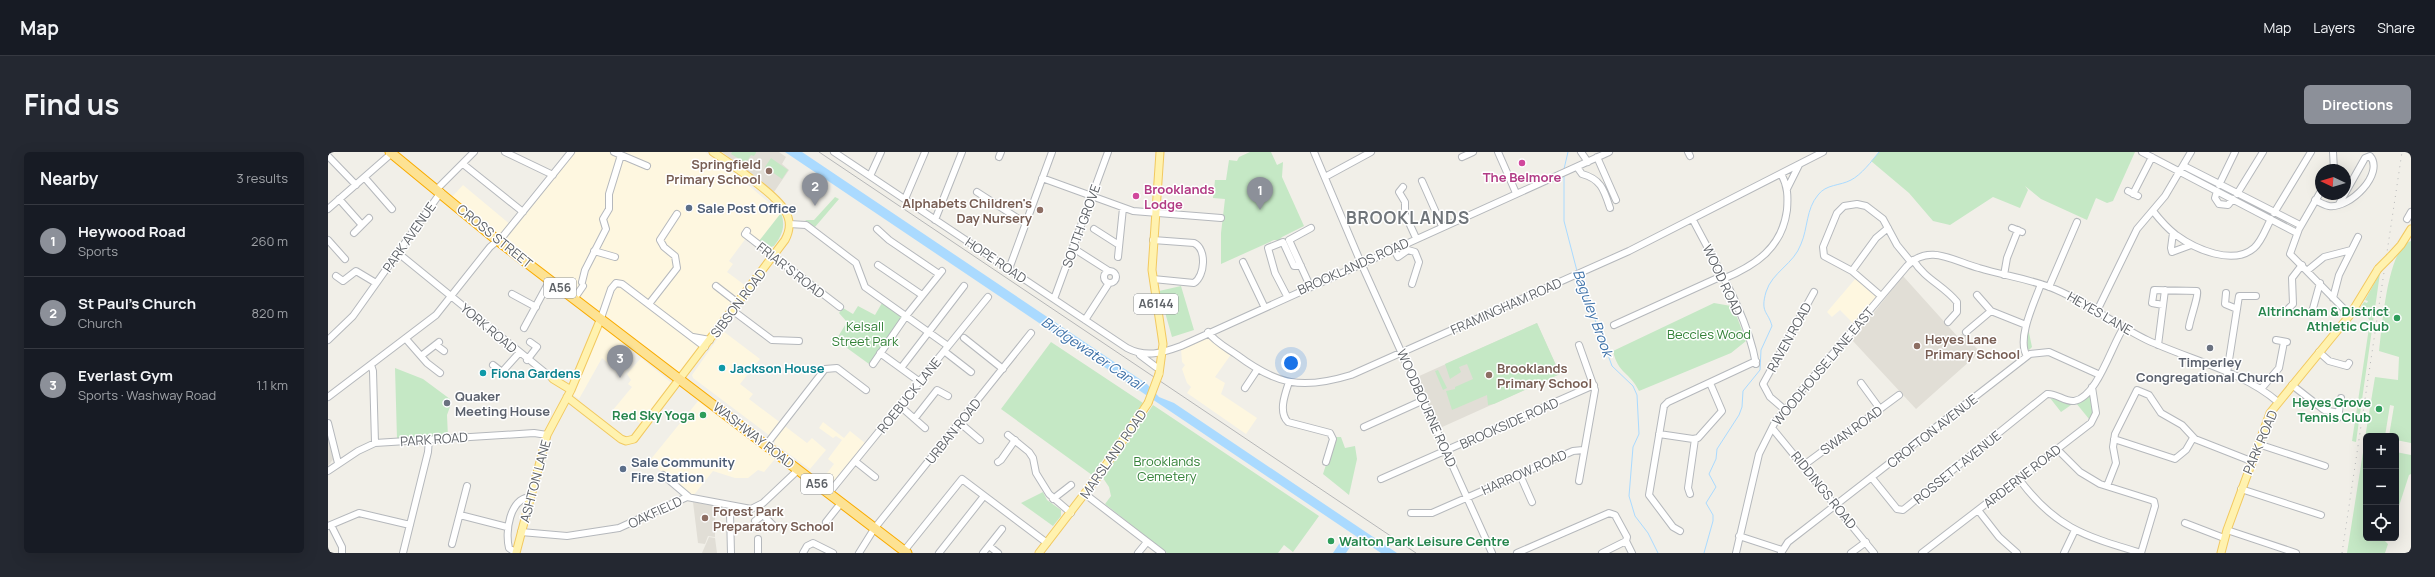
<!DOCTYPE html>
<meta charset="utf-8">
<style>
:root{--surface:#171b24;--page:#242831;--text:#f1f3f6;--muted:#9ea1a6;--line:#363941;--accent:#8c9099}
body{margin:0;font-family:Manrope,sans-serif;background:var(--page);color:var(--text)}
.controls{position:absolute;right:12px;bottom:12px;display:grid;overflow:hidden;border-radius:6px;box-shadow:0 4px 16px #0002}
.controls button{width:36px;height:36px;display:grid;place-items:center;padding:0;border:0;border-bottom:1px solid var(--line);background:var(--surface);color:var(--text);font:20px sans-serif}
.compass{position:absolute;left:1987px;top:12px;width:36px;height:36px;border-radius:50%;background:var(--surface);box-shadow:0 4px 16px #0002;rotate:274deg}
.you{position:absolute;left:963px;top:211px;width:14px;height:14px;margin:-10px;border:3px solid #fff;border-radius:50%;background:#1a73e8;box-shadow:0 0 0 6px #1a73e833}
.badge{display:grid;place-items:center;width:26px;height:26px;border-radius:50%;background:var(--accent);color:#fff;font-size:13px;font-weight:700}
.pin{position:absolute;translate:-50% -33px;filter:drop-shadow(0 1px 2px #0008)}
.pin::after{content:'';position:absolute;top:21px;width:14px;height:12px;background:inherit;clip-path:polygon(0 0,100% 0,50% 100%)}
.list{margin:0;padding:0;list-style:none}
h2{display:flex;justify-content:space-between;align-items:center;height:52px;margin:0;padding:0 16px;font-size:17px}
h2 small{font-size:13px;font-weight:400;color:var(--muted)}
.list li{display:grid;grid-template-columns:26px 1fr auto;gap:12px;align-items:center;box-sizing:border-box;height:72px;padding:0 16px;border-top:1px solid var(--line)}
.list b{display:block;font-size:15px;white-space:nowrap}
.list p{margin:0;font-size:13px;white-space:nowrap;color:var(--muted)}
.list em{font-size:13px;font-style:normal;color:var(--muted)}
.icon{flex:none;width:22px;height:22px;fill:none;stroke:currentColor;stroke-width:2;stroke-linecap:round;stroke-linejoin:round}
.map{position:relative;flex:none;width:2083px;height:401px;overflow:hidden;border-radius:6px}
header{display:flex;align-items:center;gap:24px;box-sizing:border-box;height:56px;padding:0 20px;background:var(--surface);border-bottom:1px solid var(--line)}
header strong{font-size:19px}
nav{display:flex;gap:22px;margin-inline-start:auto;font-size:14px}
.intro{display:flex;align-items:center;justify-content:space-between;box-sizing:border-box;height:96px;padding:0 24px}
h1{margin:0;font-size:28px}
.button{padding:10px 18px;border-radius:6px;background:var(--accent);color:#fff;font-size:14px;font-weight:700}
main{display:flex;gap:24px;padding:0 24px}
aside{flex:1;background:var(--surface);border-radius:6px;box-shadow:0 4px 16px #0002}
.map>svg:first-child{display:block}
.commercial{fill:#fef7e0}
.education{fill:#e1ded6}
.green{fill:#c5e8c5}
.water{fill:#aadaff}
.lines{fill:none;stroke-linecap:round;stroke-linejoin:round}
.stream{stroke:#aadaff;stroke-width:1}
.minor-casing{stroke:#b5b8bc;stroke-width:8}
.major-casing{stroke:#f2c960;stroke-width:9}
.highway-casing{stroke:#f9ab00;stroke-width:11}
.minor{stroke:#fff;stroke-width:6}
.major{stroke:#fff2af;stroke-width:7}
.highway{stroke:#fde293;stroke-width:9}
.tram{stroke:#b6b7b8;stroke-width:1}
.rail{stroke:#b6b7b8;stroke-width:1;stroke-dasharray:1 5;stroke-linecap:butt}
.major-bridge-casing{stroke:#f2c960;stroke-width:9;stroke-linecap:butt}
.major-bridge{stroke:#fff2af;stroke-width:7}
.hotel-dot{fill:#d1479c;stroke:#fff;stroke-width:1.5}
.education-dot{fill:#8d6e63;stroke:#fff;stroke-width:1.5}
.service-dot{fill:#5c6f8a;stroke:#fff;stroke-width:1.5}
.leisure-dot{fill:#2e9e5b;stroke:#fff;stroke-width:1.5}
.worship-dot{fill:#6b7280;stroke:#fff;stroke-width:1.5}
.culture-dot{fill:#0f9aa8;stroke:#fff;stroke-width:1.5}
.labels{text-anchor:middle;stroke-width:3;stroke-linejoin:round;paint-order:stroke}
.shield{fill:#fff;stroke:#8f9295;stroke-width:1}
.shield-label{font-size:12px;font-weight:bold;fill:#5f6368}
.education-label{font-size:13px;font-weight:bold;fill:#785e54;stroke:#fff;text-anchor:start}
.hotel-label{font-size:13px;font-weight:bold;fill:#b23c85;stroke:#fff}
.service-label{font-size:13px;font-weight:bold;fill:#4e5e75;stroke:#fff;text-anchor:start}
.street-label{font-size:13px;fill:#5f6368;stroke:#fff}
.leisure-label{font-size:13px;font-weight:bold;fill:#27864d;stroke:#fff;text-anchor:end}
.park-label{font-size:13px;fill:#348238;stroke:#fff}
.worship-label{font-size:13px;font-weight:bold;fill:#5b616d;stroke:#fff}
.culture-label{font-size:13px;font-weight:bold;fill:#0d838f;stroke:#fff;text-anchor:start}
.water-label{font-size:14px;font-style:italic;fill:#4174aa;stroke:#fff}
.district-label{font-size:17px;font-weight:bold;letter-spacing:1px;fill:#70757a;stroke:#fff}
</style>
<header>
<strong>Map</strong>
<nav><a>Map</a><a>Layers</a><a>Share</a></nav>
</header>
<div class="intro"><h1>Find us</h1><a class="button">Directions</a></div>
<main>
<aside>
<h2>Nearby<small>3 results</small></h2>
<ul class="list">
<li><span class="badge">1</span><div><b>Heywood Road</b><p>Sports</p></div><em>260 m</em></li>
<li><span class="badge">2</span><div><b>St Paul's Church</b><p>Church</p></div><em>820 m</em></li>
<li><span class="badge">3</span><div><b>Everlast Gym</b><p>Sports · Washway Road</p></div><em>1.1 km</em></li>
</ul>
</aside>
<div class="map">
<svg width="2083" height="401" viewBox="0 0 2083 401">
<rect width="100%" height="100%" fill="#f1efe8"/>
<!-- commercial -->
<path class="commercial" d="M243,0h134l22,15 54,46 -22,28 -10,-7 -20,27 4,3 -6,8 19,14 -15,16 -51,76 -41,-32 -20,22 -8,-2 -9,-8 -23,41 -11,-8 31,-74 -149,-118 13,-14 48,40z
M1528,126l21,18 -24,27 -13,-13 -8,7 -5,-5z
M395,179l37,28 -20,25 13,10 -4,5 58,44 5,-5 14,12 -16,19 -35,-25 -1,-5 -17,-13 -64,-48 -1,-3z
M879,184l25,17 -17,24 10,6 -4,11 36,24 -11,16 -59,-41 4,-6 -4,-4 -5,-14 3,-4 -3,-3 -1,-14z
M313,206l33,27 -32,40 -16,-12 -4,5 -9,-8 19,-23 -4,-3 3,-4 -4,-6z
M370,249l77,58 -11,13 -6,-2 -10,8h-13l-22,-7 -20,25 -41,-32 -1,-5z
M495,270l21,16 6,-7 15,12 -33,40 -8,-6 10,-13 -6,-5 14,-19 -6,-4 -3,2 -14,-10z"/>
<!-- education -->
<path class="education" d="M394,0h57l7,5 -4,7 7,6 -15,22z
M1575,124l55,61 5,-4 17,19 -64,57 -64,-69z
M1209,171l23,51 -120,54 -23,-51z
M0,285l6,21 -6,8z
M365,350l22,4v31l-7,-1 -3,8 -7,-1z
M381,385l6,1 2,15h-15z"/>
<!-- green -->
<path class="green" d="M404,0h24v1l-2,3 -3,-1 -5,8 -15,-9z
M922,0h21l6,13 6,-3 -1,15 22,49 -22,11 -3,3h-5l-53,24v-31l4,-34 -12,-1 2,-18h11l3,-20 8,1 2,-4z
M1551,0h256l-22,49 -6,2 -11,-5 -9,22 -46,-21 -16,-13 3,4 -8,18 -27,-11 -43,28 -17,-4 -24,-28 -38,-32z
M443,6l17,12 -6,9 -17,-12z
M507,45l4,2 -24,28 -10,-7h9z
M453,61c5,13 1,23 -7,33l-6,2 -9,-7z
M2083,89v202l-15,-3v-4h-7l5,-30 -4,-1 -5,31h-19l-1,2 10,-61 23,3 1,-23 -20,-6c3,-22 8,-104 32,-110z
M2052,121l-24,169 -4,-1 18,-120 -4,-6 4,-5 -2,-1 -4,5 -4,-6 4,-6 3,1 1,-2 -3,-1z
M853,134l13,44 -22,7 -13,-46z
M554,151l21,13 -34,48 -33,-24 11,-18 -8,-9 4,-5 10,6 5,-8 17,9z
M1386,151l17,3 3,3 12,32 -15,12 -92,38c-9,-19 -21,-17 -26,-40z
M1209,171l23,51 -66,30 -6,1 -1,-10 -35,15 -6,-19 9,-2v-2l18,-8 -6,-15 -8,3 2,5 -11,7 -5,-15z
M1700,176l4,19 -3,3 -2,-2z
M723,190l92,61 -51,72 -91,-66z
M67,216l28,11 27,20 1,5 -4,11 1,22 -51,2z
M1110,218l9,18 -4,2 -8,-19z
M1763,241l3,21 -5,5 -13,-16 8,-3z
M1722,246l23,5 2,2h-4l-10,7z
M825,253l166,111 -26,36 -9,-7 -6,8h-111l-62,-49 6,-8 -2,-9 -6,-9z
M1007,285h6l4,11 10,-2 2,13 -8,36 -26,-21z
M2036,294l2,1v91h16l6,6 -3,9h-38z
M2068,300l15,3v19l-2,1 -10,31 -3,-1z
M715,340l4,8 14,10v6l-8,10 -32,-23z"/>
<!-- water -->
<path class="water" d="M457,0h17l345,232 12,13 15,6 223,150h-16z
M1013,389l9,6 -4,6h-13z"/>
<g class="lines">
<!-- stream -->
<path class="stream" d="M1236,17l4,-17
M1236,24v45l13,50
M1251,124l33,90 21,20 4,9 2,39 -6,13 -4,49 6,20 13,17 10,20
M1376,401l9,-32v-6l-7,-12 10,-16 -7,-13 7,-15 1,-10 22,-34 3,-8 1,-16 17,-21 1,-20 11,-24c-4,-15 -12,-13 -6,-34 6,-20 28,-28 35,-48 7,-16 5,-35 17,-49 8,-11 22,-9 33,-15 10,-5 21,-19 28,-28"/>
<!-- minor casing -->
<g class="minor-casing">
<path id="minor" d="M177,0l48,23
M286,0l33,14
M506,0l293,196c19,10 35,5 54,-2l428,-194
M986,0l47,111 131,290
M1170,0l18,41
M1253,0l7,10
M1360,0l2,4
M1814,0l155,81
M2005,0l1,18
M0,4l28,29
M671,5l2,-5
M1134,5l11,-5
M1269,5l19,43
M135,12l60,48
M1856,14l116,59
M1249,15l5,7c19,5 22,16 28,34
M542,24l11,-24
M997,25l46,-25
M37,26l27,31
M714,26l91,33 88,7
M1094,29l20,45
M1891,33l16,-33
M1075,35l-4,5 6,10v12l11,24
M109,37l37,-37
M1459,37l12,-24
M1800,39l10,5
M1889,39l-2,7 4,6 9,1 5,-6
M1993,39l-22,38 -9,25 60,61
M649,40l48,31
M1805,42l19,-37
M1909,42l26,-42
M11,47l23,26
M577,47l20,-47
M1987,48c4,2 9,5 14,6 21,3 56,-33 41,-50l-5,2 -26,46
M0,57l64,-56
M1825,59c7,9 14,17 23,24 19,14 57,31 78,13 8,-7 12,-20 17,-29
M1946,61l37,-61
M2079,67l4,-7
M607,68l27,-68
M1365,68c23,45 54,93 63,144
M461,72l17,1 50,38 9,24 83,59
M1684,76l10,4
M549,77l12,11 50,34
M766,77l25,16
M419,79l-2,3 95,73
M26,81l15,-15
M1845,81l-2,15 1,4 19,-7
M0,88l17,19
M745,96l36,23
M1065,96l5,9 10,-7 7,2 4,10 -7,22
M266,99l21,6
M70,101l155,126
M790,105l5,-49
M1585,108c13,20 30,25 44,42v10l-9,10
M915,110l21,44
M550,113l44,30
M681,117l43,-117
M1980,118l16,-13 27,-7
M776 125a6 6 0 1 1 12 0a6 6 0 1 1-12 0Z
M1524,119l24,-33 12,-10
M1676,123l3,-17 11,-28
M8,124l7,5 13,-10 20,12
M825,127l41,4c11,-7 13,-34 0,-40l-41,-3
M1395,127c33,-14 59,-31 64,-69 1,-13 1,-24 -6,-36
M254,130l3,-12 21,-41 -3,-10 6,-10v-15l12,-39
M388,134l22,17
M982,134l-21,-46 22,-12
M1721,135l28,-65
M1898,141l-1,11 12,5
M184,142l24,13
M1649,143l14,16 35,14
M959,144l-12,-23 -7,-25 15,-6 11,24h7
M1553,144l-29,-25 -28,-15 -1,-9 14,-34 7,-7 13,-2 9,2 17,13 14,26 14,17
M2005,146l6,-23 19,-38
M246,147l9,-13
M726,147l54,-147
M321,152l28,-36 -2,-12 -11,-9 -4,-7 17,-26
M1835,153l-11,-2 2,-13 43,1c2,4 -7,28 -8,36
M404,158l40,30 27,1
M1959,158l6,-6 -1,-26 10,-13
M1769,159l40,-82 28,-33 26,-44
M1984,160l8,-29
M273,166l10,-29 5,-6 6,1 83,63
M757,168l24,-37
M1286,173l108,-49
M196,176l26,-48
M880,180c7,10 19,16 29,23 40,30 65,35 114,20l278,-124 194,-99
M1638,180l25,-21
M365,185l17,3
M636,186l39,31
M78,187l21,24 13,10
M0,188l25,-24 88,-124
M1948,188l11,2
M108,193l8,6
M1830,193l7,-55
M616,199l27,21
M1991,200l10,9 18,5 2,-3
M552,201l40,29
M812,203l16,12
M93,204l18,-14
M1699,204c-11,-17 8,-55 14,-72
M199,208l10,-13 -7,-5
M545,212l33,-48 36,-45
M43,213l2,6 2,72
M165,213l9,7 17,-19
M573,216l63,-82
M1899,221l12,-77h17
M961,230c-4,12 -11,30 -1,40l42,11 3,6 -7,23
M1533,231l19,26
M1964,233l32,25 15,3
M917,236l12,-18
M1933,237l18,-21 5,-26
M0,245l108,-82 54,-68 14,-12 67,-83
M572,254l25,22
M1456,257l-14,-12 -7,-13 51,-92
M587,266l22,-28 11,6
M2010,266l3,-20
M0,271l10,40
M632,271l20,17
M1036,275l60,-27
M1444,276l102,125
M1331,282l34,5 5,-1 24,-27 -12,-28
M680,283l21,17 4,6 3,15 13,21 22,19
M1786,287l61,20 11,-9 7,-12
M1930,292l67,22
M438,293l59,-76 12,-1 29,22
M1729,297l23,23 20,12 54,17 1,5 -14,47
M527,309l20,16
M670,310l3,-2 14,-20
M1476,313l95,-70
M0,319l30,-20 17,-8 159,-10 13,2
M335,323l26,22
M1192,323l12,27
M1544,326l25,31 6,1 144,-116c9,-1 18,8 27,7 23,-3 38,-57 50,-74
M1053,327l213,-94
M1691,327c36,49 66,57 122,74
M1251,329l16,-91 -16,-45
M1779,334l9,-23 -3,-16 2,-13 22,-44 12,5 12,18 21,12 13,14 56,22
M1913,337l80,26
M501,341l159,-196
M757,342l77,59
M1362,342l-2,-6 7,-49
M725,347l18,-14
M1650,358l21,27 18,16
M1083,361h21l141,-62 10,-1
M132,363l47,12
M427,369l8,-6 11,11
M498,370l15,-19
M1857,371l39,15
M3,373l11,22v6
M0,374l31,-13 51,12
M1899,378l69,23
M1352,379l-7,-4 -24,-32 15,-89 4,-4 88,-41
M193,380l46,4 52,-8 68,-31 64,12 12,-6 35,-33
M1411,384l43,14
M1298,389l6,12
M124,392l15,-58
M661,394l9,7
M576,399l58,-72 85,64
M75,401l25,-101 1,-13
M188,401l-7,-5c-4,-15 0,-50 22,-51
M403,401l-1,-40 4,-7
M430,401v-14
M475,401l4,-7 6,-3 20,10
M531,401l15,-24 157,-196
M611,401l45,-57
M655,401l19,-24
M810,401l9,-11
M1189,401l92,-40 6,2 12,22 -1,4
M1274,401l24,-12
M1408,401l23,-99 16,-32 132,-156c22,-23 46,-5 72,2 26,8 53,11 78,22 32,14 59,35 90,50 43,20 95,31 131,62
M1453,401l7,-11 242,-188 19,-2 51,23
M1523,401l15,-11
M1594,401l169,-130 5,-10 -4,-26
M1736,401l11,-23"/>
</g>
<!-- major casing -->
<g class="major-casing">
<path id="major" d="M2062,105l11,-12 10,-16
M831,222l4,-30 -11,-74 8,-118
M225,227l18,11
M239,245l54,42 5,2 8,-2 151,-199c5,-9 6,-20 0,-29 -9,-17 -54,-47 -72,-59
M188,401l31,-118 24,-45 30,-72
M711,401l63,-82 46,-68
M1893,401l6,-23 43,-117 80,-98 28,-46"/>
</g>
<!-- highway casing -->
<g class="highway-casing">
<path id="highway" d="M62,0l107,88 410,313"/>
</g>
<!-- minor -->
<use href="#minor" class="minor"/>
<!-- major -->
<use href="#major" class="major"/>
<!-- highway -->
<use href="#highway" class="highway"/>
<!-- tram -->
<path class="tram" d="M491,0l597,401"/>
<!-- rail -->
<path class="rail" d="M2014,401l60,-401"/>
<!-- major-bridge casing -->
<g class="major-bridge-casing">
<path id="major-bridge" d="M2050,117l12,-12
M820,251l11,-29"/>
</g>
<!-- major-bridge -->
<use href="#major-bridge" class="major-bridge"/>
</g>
<!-- markers -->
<g class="hotel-dot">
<circle cx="1194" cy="11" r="4"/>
<circle cx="808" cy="44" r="4"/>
</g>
<g class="education-dot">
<circle cx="441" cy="19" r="4"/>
<circle cx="712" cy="58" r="4"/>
<circle cx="1589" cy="194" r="4"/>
<circle cx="1161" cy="223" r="4"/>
<circle cx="377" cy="366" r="4"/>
</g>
<g class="service-dot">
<circle cx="361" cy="56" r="4"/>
<circle cx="295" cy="317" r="4"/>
</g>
<g class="leisure-dot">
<circle cx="2069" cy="166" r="4"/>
<circle cx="2051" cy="257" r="4"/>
<circle cx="375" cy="263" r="4"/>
<circle cx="1003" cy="389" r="4"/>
</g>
<g class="worship-dot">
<circle cx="1882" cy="196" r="4"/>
<circle cx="119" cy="251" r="4"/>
</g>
<g class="culture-dot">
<circle cx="394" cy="216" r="4"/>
<circle cx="155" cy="221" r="4"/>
</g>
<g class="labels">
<!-- shield labels -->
<g class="shield">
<rect x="216" y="126" width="32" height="20" rx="3"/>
<rect x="806" y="142" width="44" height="20" rx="3"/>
<rect x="473" y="322" width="32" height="20" rx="3"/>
</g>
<g class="shield-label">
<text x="232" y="140">A56</text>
<text x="828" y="156">A6144</text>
<text x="489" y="336">A56</text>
</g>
<!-- education labels -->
<g class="education-label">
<text x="433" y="17" text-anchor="end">Springfield<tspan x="433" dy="15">Primary School</tspan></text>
<text x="704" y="56" text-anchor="end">Alphabets Children's<tspan x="704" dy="15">Day Nursery</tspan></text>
<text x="1597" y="192">Heyes Lane<tspan x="1597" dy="15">Primary School</tspan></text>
<text x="1169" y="221">Brooklands<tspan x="1169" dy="15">Primary School</tspan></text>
<text x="385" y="364">Forest Park<tspan x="385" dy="15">Preparatory School</tspan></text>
</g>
<!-- hotel labels -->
<g class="hotel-label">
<text x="1194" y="30">The Belmore</text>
<text x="816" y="42" text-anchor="start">Brooklands<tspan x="816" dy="15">Lodge</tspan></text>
</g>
<!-- service labels -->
<g class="service-label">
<text x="369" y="61">Sale Post Office</text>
<text x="303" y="315">Sale Community<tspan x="303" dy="15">Fire Station</tspan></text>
</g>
<!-- street labels -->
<g class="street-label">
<text transform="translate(753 74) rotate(-70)" y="5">SOUTH GROVE</text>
<text transform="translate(167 84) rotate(39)" y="5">CROSS STREET</text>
<text transform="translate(81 85) rotate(-55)" y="5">PARK AVENUE</text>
<text transform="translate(668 108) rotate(34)" y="5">HOPE ROAD</text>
<text transform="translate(1025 114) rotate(-24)" y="5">BROOKLANDS ROAD</text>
<text transform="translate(463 118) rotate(38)" y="5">FRIAR'S ROAD</text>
<text transform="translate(1395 128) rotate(65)" y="5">WOOD ROAD</text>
<text transform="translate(410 151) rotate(-53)" y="5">SIBSON ROAD</text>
<text transform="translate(1178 154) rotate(-24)" y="5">FRAMINGHAM ROAD</text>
<text transform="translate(1772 161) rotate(30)" y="5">HEYES LANE</text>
<text transform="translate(161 176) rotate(40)" y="5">YORK ROAD</text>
<text transform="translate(1461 185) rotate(-61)" y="5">RAVEN ROAD</text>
<text transform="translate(1495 214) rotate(-50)" y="5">WOODHOUSE LANE EAST</text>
<text transform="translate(581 243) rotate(-51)" y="5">ROEBUCK LANE</text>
<text transform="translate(1099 256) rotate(66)" y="5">WOODBOURNE ROAD</text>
<text transform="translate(1181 271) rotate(-24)" y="5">BROOKSIDE ROAD</text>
<text transform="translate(1523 278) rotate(-36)" y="5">SWAN ROAD</text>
<text transform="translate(625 279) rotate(-51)" y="5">URBAN ROAD</text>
<text transform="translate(1604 279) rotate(-38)" y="5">CROFTON AVENUE</text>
<text transform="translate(426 283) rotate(38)" y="5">WASHWAY ROAD</text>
<text transform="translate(106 287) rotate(-4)" y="5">PARK ROAD</text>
<text transform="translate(1932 290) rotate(-67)" y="5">PARK ROAD</text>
<text transform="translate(785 302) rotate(-55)" y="5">MARSLAND ROAD</text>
<text transform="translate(1629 315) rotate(-39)" y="5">ROSSETT AVENUE</text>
<text transform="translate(1196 320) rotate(-24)" y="5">HARROW ROAD</text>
<text transform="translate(1694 324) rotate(-38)" y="5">ARDERNE ROAD</text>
<text transform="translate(207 329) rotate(-75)" y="5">ASHTON LANE</text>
<text transform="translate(1496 338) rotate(51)" y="5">RIDDINGS ROAD</text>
<text transform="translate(327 360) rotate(-25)" y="5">OAKFIELD</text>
</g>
<!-- leisure labels -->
<g class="leisure-label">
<text x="2061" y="164">Altrincham &amp; District<tspan x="2061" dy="15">Athletic Club</tspan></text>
<text x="2043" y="255">Heyes Grove<tspan x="2043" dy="15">Tennis Club</tspan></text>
<text x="367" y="268">Red Sky Yoga</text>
<text x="1011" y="394" text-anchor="start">Walton Park Leisure Centre</text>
</g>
<!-- park labels -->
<g class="park-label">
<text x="537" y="179">Kelsall<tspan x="537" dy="15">Street Park</tspan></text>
<text x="1381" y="187">Beccles Wood</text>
<text x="839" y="314">Brooklands<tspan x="839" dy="15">Cemetery</tspan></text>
</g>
<!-- worship labels -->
<g class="worship-label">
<text x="1882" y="215">Timperley<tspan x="1882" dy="15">Congregational Church</tspan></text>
<text x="127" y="249" text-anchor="start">Quaker<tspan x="127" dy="15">Meeting House</tspan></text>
</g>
<!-- culture labels -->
<g class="culture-label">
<text x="402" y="221">Jackson House</text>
<text x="163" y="226">Fiona Gardens</text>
</g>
<!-- water labels -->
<g class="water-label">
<text transform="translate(1265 161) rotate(70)" y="5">Baguley Brook</text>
<text transform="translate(764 201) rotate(34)" y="5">Bridgewater Canal</text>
</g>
<!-- district labels -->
<g class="district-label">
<text x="1080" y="72">BROOKLANDS</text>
</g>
</g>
</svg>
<div class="controls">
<button>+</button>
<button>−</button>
<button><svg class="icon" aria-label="locate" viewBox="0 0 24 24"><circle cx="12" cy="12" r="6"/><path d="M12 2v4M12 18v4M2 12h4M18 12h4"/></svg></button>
</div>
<svg class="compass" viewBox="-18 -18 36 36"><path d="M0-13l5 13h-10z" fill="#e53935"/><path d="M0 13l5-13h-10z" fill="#9ea1a6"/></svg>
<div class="you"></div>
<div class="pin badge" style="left:932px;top:58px">1</div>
<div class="pin badge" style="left:487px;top:54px">2</div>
<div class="pin badge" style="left:292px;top:226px">3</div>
</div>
</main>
